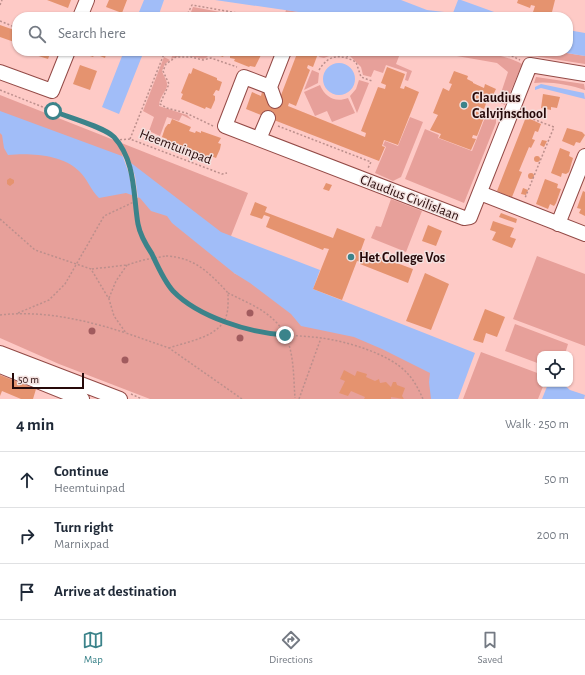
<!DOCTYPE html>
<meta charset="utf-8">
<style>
:root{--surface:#fff;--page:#f6f6f7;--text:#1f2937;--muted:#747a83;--line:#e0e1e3;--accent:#3b838a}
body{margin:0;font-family:"Alegreya Sans",sans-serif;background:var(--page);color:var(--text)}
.controls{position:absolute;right:12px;bottom:12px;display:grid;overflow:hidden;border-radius:8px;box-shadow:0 1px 3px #0004}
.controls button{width:36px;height:36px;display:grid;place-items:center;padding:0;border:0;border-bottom:1px solid var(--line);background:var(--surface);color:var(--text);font:20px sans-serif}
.scale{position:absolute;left:12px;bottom:10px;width:72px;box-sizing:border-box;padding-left:4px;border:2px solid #260909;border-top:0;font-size:11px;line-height:14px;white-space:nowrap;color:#260909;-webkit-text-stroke:3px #f3e1df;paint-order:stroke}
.stop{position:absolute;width:12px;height:12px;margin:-9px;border:3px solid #3b838a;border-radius:50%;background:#fff}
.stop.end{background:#3b838a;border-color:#fff;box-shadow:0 1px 4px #0008}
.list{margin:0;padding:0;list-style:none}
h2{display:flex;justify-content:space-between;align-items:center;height:52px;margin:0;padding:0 16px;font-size:17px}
h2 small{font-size:13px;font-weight:400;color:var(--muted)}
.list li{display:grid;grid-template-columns:26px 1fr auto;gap:12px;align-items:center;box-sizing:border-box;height:56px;padding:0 16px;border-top:1px solid var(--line)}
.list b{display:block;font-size:15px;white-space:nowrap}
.list p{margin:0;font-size:13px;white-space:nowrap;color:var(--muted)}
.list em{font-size:13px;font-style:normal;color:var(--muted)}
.icon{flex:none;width:22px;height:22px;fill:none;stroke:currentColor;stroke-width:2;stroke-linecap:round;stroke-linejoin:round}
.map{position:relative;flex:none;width:585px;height:399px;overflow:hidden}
.search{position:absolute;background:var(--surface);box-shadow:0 1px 3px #0004;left:12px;right:12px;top:12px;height:44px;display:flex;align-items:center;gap:10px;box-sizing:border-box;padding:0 14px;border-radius:16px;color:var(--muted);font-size:15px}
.sheet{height:220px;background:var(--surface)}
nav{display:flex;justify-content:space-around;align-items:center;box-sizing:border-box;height:56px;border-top:1px solid var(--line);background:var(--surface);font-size:11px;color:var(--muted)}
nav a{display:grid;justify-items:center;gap:2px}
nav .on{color:var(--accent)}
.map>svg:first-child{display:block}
.green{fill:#e7a09a}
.water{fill:#a1bdf8}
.pier{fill:#fecac6}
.building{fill:#e5936f}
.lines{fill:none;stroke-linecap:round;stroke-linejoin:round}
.minor-casing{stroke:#934a46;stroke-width:16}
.path{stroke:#bc8f8c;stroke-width:1.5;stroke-dasharray:2 2;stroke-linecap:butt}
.minor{stroke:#fff;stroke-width:14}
.path-bridge{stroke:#bc8f8c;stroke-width:1.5;stroke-dasharray:2 2;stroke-linecap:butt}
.tree{fill:#a15b5e}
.route{stroke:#3b838a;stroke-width:5}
.poi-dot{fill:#3b838a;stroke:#f3e1df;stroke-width:1.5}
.labels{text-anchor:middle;stroke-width:3;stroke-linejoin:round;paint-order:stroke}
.poi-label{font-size:14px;font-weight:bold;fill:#260909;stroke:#f3e1df;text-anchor:start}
.street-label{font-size:14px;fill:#260909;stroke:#f3e1df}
</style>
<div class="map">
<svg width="585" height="399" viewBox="0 0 585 399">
<rect width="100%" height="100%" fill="#fecac6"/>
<!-- green -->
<path class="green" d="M193,7l49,9 7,1h-60z
M286,10l47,7h-49z
M174,51h22l3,5 7,-1 2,2 -5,2c-10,-3 -22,-5 -32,0z
M321,51h26l-2,3 -8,-1 -13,5 -5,-1z
M353,51h48l-5,13 16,7 -4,10 -3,-1 2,-8 -21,-7 -3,8 -9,-3 -3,7 -8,-2 -2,-8 -11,-11z
M428,51c29,0 69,-1 94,13l-17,41 -7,-3 10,-30 -11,-9z
M502,51h52l31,5v8z
M164,57l6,3 -5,4 -3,7c1,4 5,9 5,13 1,6 -8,12 -8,22l28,9 5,5 -10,-5 -3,6 -12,-4 -7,19 -11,-5 5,-14 -11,-6z
M312,70l7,3 -1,10 -14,7z
M536,77l48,7 1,6c-15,-5 -35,-9 -51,-7z
M359,80l10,3 -12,30 -7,-17 6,-7z
M320,85c5,12 15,18 28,13l7,15 -23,9 -5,-11 -12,5 -11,-24z
M0,95l248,98 -17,43 3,37 210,98 5,28h-299l-91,-35 -59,-26z
M486,115l10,4v4l-32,80 -59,-24 20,-50 14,6 -1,3 34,13z
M410,117l13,5 -22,55 -8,4 -18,-8 11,-26 -3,-2 2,-4 13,5z
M391,199l31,12 -16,41 -35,-14 5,-12 5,1z
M537,256l48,18v72l-72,-27z
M515,324l53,20 -3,10h-25v10l-35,-13z
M481,352l59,22v10h4l-6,15h-75z"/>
<!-- water -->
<path class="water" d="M144,0h20l-6,17h-21z
M215,0h186l26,10 26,3 5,-13h3l47,17h-175z
M568,30l17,3v23l-31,-5h14z
M124,51h20l-25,63 -17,-7z
M323 79a16 16 0 1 1 32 0a16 16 0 1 1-32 0Z
M541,84l43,9 1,6 -44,-11 -6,2v-3z
M0,111l122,45 99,76 99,38 -7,19 162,64 -17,46h-27l-2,-17 1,-9 -48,-24 -28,-12 -53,-11 -10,-12 -41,-31 -16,-10 -62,-50 -5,-7 -16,-5 -11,-13 -14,-5 -27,5c-8,-7 -12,-20 -20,-27 -17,-17 -50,-18 -71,-16l-4,-7 -2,-13 -2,-2z
M548,384h15l7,6 15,5 -1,4h-42z"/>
<!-- pier -->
<path class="pier" d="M122,154l8,7 5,15 3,22 -5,-1 -4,-23z"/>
<!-- building -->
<path class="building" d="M47,0h24l-3,8z
M109,0h18l-5,13 -16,-6z
M518,0h37l-4,16 -11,-4v2l-7,-2 2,-6 -4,-1 -1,3 -13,-5z
M0,25l17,6v12l-17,-6z
M30,51h21l-3,8 -19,-6z
M89,51h18l-2,7 -10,-4 -2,3 -6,-2z
M207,51h56l-8,16 -5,-1 -1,1 -15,-6 1,-2 -5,-1v-3l-5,-2 -2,4z
M298,51h21l-6,16 -5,-2 -1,3 3,2 -14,36 -7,-3 -1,3 77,31 1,-4 -5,-2 17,-44 7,2 1,-4 -5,-2 6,-16 18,7 -5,14 4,1 1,-3 14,6 -21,53 -14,-5 -2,6 3,1 -6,14 -133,-52 6,-17 9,4 1,-4 10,3 6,8z
M412,51h10l15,3 -1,2z
M80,65l17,6 -7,19 -17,-6z
M193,68l24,10v2l5,2 -3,9 -3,-1 -3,5 2,1v4l-4,9 -5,-2 -1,2 -24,-10 2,-5 -2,-1 8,-20 2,1z
M454,71l14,5 -1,3 6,3v1l11,5 1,-4 11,5 -5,10 -3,-1 -4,11 -7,-3 -2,5 10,4 -8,21 -4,-1 -1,3 4,1 -5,11 -32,-12 2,-4 -11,-4 8,-15 -5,-2 10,-25 6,3 3,-7 -3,-1z
M543,94l17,3 -3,11 -6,-1v3l-10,-2z
M526,117l15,7 -3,8 -3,-1 -3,8 3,1 -4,8 -2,-1 -10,24 3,1 -10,25 -2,-1 -1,1 -12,-6z
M172,119l19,8 -2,4 6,2 1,-2 5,2v-2l20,7 -3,5 3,1 -1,5 -4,9 -5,-2 -1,2 -13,-5 -1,3 -12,-6 -1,1 -6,-2 2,-3 -13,-5 1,-2 -5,-2 3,-9 3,-4h2z
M567,128l15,4 3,3 -5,8 -4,-1 -2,4 -12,-5z
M542,140l5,1 -3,6 -4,-2z
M560,148l10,4 -1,4 4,2 -4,14 -3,2 -4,-1 -1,4 -10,-4z
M534 159a3 3 0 1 1 6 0a3 3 0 1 1-6 0Z
M528 176a3 3 0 1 1 6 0a3 3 0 1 1-6 0Z
M10,178l4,2v3l-4,3 -3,-2v-4z
M545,179l13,5 -1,4 4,1 -5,14 -2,3 -4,-2 -2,5 -12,-5z
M326,183l6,2 -3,6 -6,-2z
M523,188l5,2 -2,5 -5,-1z
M583,191l2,1v24l-6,-3 2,-4 -4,-1z
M255,202l12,5 -2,5 68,26 4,-10 28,11 -4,11 52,19 -5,14 -48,-19 1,-2 -4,-1 -15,39 -29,-11 16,-40 -5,-1 -1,2 -57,-23 4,-10 -6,-2 -2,4 -12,-4z
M501,213l16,6 -1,4 -17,-6z
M493,221l21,7 -4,9 6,2 -4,9 -20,-8 4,-8 -6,-2z
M428,225l14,6 -6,15 -14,-5z
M425,273l24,11 -18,46 -25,-9z
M485,309l20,8 -8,20 -11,-4 -3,10 -10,-3z
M344,370l11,6 2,-5 10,3 -1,3 9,4 4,-2 1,4 6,-1 5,5 2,-5h3l1,3 8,3 -3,8 2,3 -13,-2v2h-27l1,-2 -14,-6 -3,5 -9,-3 6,-12 -5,-2z
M0,375l36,14 -3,10h-12l-19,-8 -2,5z"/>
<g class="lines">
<!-- minor casing -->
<g class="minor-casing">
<path id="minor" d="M80,17l7,-17
M0,72l52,19 16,-40
M270,87l-26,-10 -19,49 239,92 6,-1 60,-152 55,9
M275,101l-5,-14 14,-36
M259,139l9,-21
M480,193l105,41
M558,224l27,-68
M0,353l120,46
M0,366l82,33"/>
</g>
<!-- path -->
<path class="path" d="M0,5l2,-5
M186,17l6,-12 68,12
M0,21l17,7
M480,51l32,5 8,4
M347,57l2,-6
M319,70c10,-16 21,-16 37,-8l5,15 11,4
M0,90l103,41c20,10 30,37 32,59 1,13 0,29 5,42 8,22 29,59 48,71 19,13 45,23 67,28 22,5 45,4 66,7 25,3 69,16 86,35 7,7 12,17 16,26
M53,111l3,-9
M522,115l32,12 -29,71
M213,126l-27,-13 -19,-5 -7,-4 9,-20 -6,-13 3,-7 10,-7h15l12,3 8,-2 26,9
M278,126l93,36 -3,6
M130,139l34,-85h7l1,-3
M116,140l14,-1 92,35 5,-1
M0,219l35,31 56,19 18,30 5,17 12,17 43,15 73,51
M166,256c28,1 44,17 62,37 0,9 1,20 -4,28 -10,17 -38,21 -55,27
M92,269l35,-4 16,-5
M228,293c16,8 36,16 48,29 19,19 17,51 19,76
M109,298l7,-17 11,-16
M18,313l31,-13 16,-16 39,-68 32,-15
M0,315c42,-5 86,5 126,18
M131,394l11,5
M299,399l22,-61"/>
<!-- minor -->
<use href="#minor" class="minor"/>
<!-- path-bridge -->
<path class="path-bridge" d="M143,260l23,-4"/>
</g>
<!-- trees -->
<g class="tree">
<circle cx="250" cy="313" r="3.5"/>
<circle cx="92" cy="331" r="3.5"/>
<circle cx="240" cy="338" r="3.5"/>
<circle cx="125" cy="360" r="3.5"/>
</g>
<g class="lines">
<!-- route -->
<path class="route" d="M53,111c15,6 51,16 61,26 22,24 19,58 24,87 2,11 8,21 14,30 6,13 12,27 21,37 25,26 77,42 112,44"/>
</g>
<!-- markers -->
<g class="poi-dot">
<circle cx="464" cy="105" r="4"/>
<circle cx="351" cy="257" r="4"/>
</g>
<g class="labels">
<!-- poi labels -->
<g class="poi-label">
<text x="472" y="102">Claudius<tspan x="472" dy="16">Calvijnschool</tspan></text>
<text x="359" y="262">Het College Vos</text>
</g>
<!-- street labels -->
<g class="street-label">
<text transform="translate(176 146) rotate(21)" y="5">Heemtuinpad</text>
<text transform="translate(410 197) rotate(21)" y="5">Claudius Civilislaan</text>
</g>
</g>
</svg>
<div class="controls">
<button><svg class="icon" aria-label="locate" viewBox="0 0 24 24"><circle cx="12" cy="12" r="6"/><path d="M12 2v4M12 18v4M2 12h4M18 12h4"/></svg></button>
</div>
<div class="scale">50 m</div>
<div class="stop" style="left:53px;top:111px"></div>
<div class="stop end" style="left:285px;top:335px"></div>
<div class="search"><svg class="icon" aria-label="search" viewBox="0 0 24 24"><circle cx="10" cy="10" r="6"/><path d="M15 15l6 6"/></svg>Search here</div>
</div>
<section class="sheet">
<h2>4 min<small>Walk · 250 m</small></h2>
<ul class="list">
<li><svg class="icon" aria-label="ahead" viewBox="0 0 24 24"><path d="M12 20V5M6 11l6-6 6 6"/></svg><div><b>Continue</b><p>Heemtuinpad</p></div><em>50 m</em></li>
<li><svg class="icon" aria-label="right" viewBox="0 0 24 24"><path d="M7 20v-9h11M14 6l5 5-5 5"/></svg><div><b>Turn right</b><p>Marnixpad</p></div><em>200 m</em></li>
<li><svg class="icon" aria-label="arrive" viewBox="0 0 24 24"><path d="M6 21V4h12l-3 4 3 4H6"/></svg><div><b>Arrive at destination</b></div></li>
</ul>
</section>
<nav>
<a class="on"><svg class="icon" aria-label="map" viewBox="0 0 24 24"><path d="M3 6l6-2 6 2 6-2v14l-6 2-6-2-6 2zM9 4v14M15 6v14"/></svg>Map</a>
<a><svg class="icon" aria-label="directions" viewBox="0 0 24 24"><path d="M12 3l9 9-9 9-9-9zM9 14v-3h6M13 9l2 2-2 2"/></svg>Directions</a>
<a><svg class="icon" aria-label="saved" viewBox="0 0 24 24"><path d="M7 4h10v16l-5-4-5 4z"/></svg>Saved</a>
</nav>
